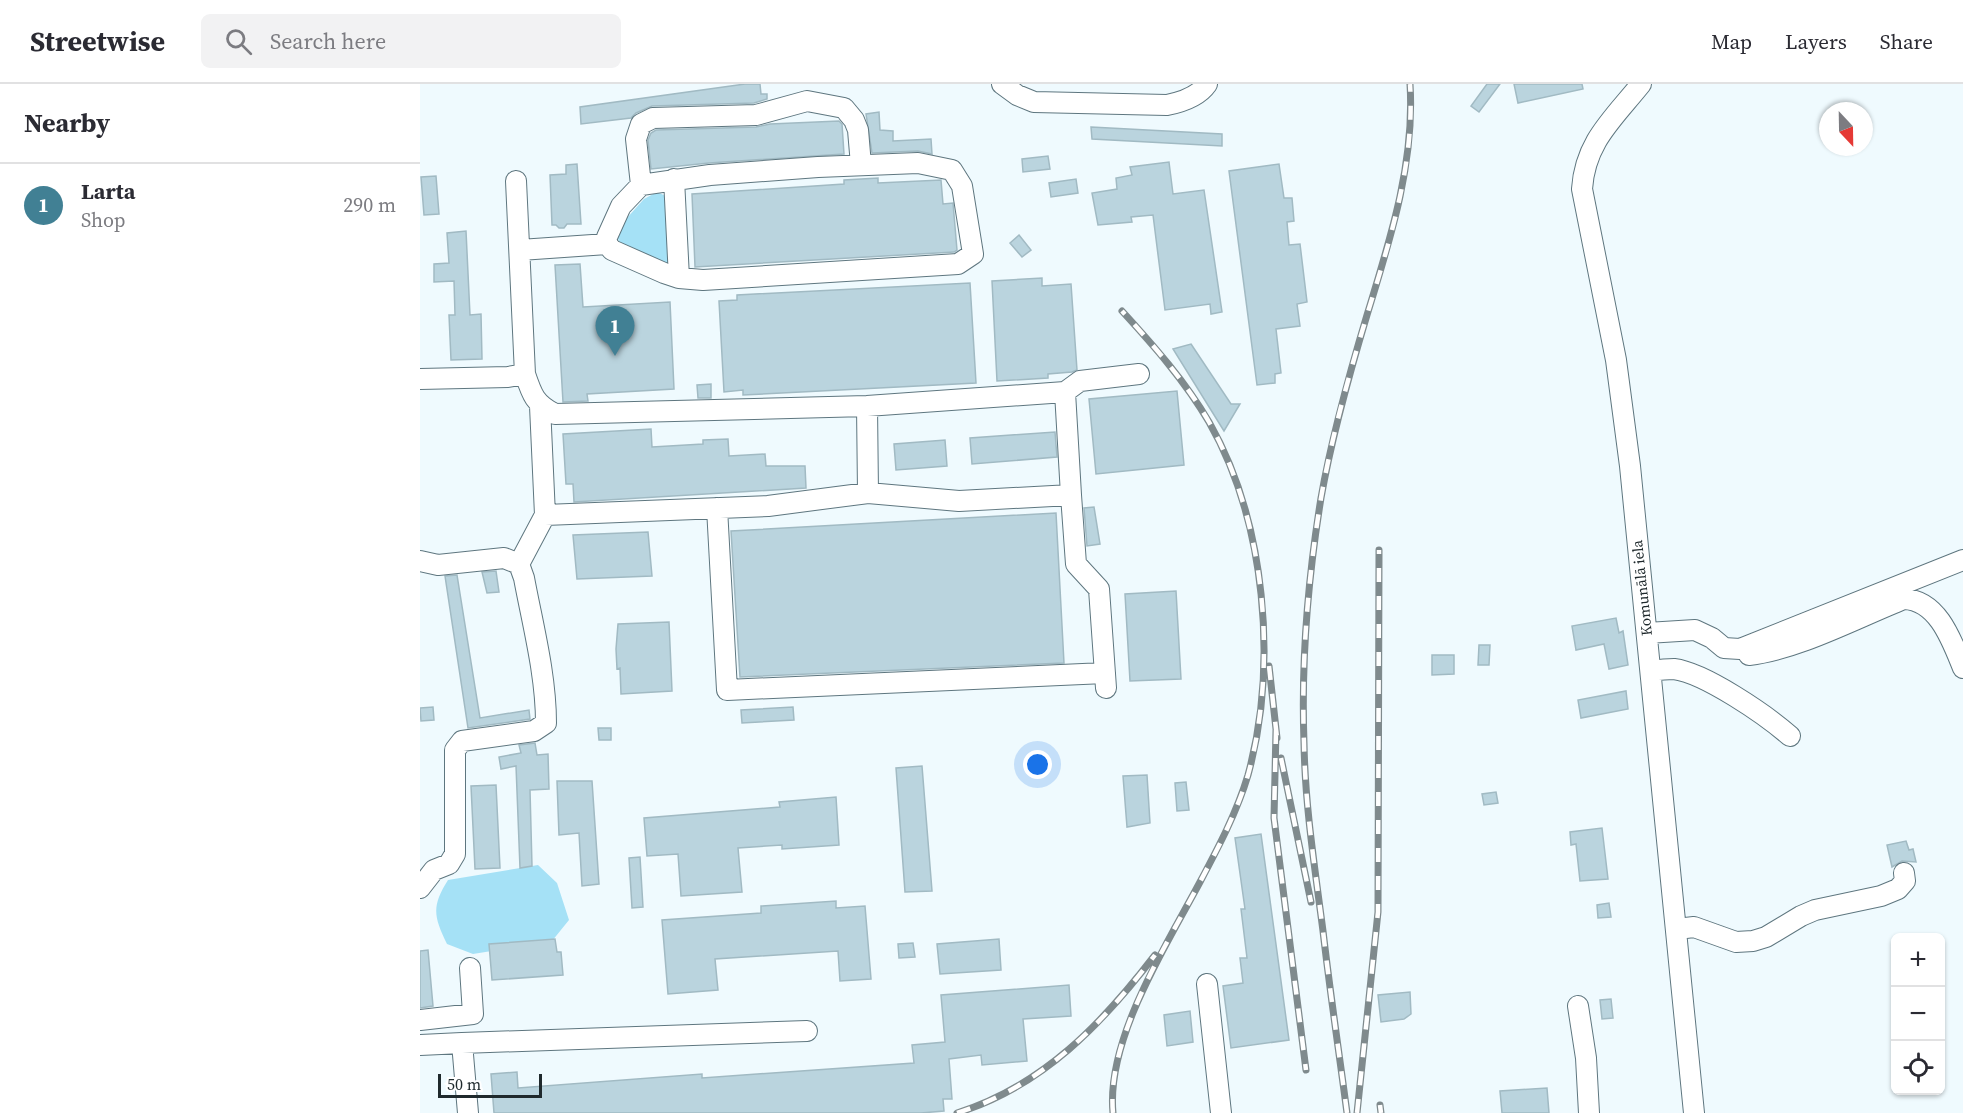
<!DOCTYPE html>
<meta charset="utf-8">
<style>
:root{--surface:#fff;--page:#f2f2f3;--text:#2b2b33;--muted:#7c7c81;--line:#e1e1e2;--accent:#418094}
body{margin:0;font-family:"Source Serif 4",serif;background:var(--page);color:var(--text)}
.controls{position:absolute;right:18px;bottom:18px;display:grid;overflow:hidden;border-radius:9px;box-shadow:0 2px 4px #0004}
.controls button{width:54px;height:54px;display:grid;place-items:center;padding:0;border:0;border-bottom:2px solid var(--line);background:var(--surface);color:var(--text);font:30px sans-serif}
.compass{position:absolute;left:1399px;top:18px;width:54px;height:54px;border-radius:50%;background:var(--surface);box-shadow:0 2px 4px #0004;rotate:158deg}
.scale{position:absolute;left:18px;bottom:15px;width:104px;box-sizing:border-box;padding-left:6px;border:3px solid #1f292c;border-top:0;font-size:16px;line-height:21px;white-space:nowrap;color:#1f292c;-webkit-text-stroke:4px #fff;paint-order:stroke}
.you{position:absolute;left:618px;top:681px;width:21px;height:21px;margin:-15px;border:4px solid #fff;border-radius:50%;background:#1a73e8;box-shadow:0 0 0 9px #1a73e833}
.badge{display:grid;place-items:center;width:39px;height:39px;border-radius:50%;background:var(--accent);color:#fff;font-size:20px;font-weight:700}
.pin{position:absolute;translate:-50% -50px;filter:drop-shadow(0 2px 3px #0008)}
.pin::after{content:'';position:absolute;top:32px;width:21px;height:18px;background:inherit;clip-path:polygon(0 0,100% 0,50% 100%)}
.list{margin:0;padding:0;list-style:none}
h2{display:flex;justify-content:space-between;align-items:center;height:78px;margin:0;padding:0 24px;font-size:26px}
h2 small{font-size:20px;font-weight:400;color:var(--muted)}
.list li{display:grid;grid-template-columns:39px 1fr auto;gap:18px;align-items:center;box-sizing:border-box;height:84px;padding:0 24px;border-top:2px solid var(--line)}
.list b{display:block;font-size:22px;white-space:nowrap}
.list p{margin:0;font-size:20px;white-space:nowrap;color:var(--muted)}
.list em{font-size:20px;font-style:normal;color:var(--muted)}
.icon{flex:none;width:33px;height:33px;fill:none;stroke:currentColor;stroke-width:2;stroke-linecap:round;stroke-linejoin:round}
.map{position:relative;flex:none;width:1543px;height:1029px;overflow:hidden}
header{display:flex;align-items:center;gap:36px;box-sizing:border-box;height:84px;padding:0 30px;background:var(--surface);border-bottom:2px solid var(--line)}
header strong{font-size:28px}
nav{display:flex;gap:33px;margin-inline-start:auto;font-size:21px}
.search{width:420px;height:54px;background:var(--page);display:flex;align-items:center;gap:15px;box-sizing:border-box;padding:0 21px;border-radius:9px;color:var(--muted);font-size:22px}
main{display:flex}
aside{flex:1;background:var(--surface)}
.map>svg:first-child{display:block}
.green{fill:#a5e1f6}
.building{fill:#bad4de;stroke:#a1bac3;stroke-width:1.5}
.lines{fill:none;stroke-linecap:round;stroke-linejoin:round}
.minor-casing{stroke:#5e767f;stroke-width:22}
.minor{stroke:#fff;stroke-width:20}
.rail-casing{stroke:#7f8a8d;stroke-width:7}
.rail{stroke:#fff;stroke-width:4.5;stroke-dasharray:14;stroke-linecap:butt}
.labels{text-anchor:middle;stroke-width:6;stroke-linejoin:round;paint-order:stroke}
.street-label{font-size:15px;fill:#1f292c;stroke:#fff}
</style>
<header>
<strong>Streetwise</strong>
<div class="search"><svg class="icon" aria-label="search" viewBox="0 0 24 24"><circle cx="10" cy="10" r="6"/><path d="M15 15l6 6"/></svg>Search here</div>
<nav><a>Map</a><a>Layers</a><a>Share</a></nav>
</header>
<main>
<aside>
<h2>Nearby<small></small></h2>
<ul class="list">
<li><span class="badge">1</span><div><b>Larta</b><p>Shop</p></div><em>290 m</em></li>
</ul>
</aside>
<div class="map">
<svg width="1543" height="1029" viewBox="0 0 1543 1029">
<rect width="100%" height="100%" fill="#effafe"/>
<!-- green -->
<path class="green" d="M237,108l11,5 2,65 -3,3 -47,-21 -4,-11 2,-5 26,-29z
M1241,597l24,234 2,6 -3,-8z
M118,781l19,18 12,37 -17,21 -79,13 -26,-10c-13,-27 -16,-37 1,-64z"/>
<!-- building -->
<path class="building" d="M325,0h15l1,10h6v5l-13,4 -102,3 -16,7 -5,5 -50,6 -1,-17z
M1067,0h13l-21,28 -8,-6z
M1094,0h68l1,5 -65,14z
M459,28l1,18 13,1v10l38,-2 1,15 -14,-3 -46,2 -6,-39z
M419,37l3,3 2,30 -135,9 -58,6 -3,-29 3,-7 5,-3 100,-3 14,-3z
M671,43l131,7v12l-130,-7z
M628,72l2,13 -27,3 -1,-13z
M749,78l4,32 31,-4 18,122 -11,2 -1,-10 -45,6 -12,-95 -22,2 1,5 -34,3 -6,-32 25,-4 -1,-11 16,-3 -2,-8z
M157,80l4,60h-14l-3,4h-5l-3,-3h-4l-2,-50 16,-1v-9z
M859,80l5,34h8l2,23 -7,1 2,23 11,-1 7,58 -10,2 3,22 -24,3 5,44 -6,1v9l-18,2 -28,-214z
M16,92l3,38 -15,1 -3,-38z
M458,94v5l63,-3 2,24 10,-1 4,47 -3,2 -259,15 -3,-73 152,-10v-4z
M656,95l2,14 -27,4 -2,-14z
M46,147l4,84 11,-1 1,45 -31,1 -2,-45h6l-1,-34 -20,1v-18l15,-1 -2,-30z
M599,151l12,15 -9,7 -12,-14z
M160,180l3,43 87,-5 4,87 -87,5 1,7 -25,1 -8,-137z
M622,194v8l29,-2 6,86 -5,2 -24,2v4l-51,3 -5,-100z
M550,199l6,100 -233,12v-5l-19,2 -5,-91 18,-1v-5z
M771,260l40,60h9l-16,27 -51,-82z
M291,300v14h-13l-1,-13z
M757,307l7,74 -88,9 -7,-75z
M231,345l1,18 51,-3v-4l25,-1 1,17 36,-2 1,12h39l1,22 -232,14 -1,-18h-7l-3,-50z
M635,348l2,25 -85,7 -2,-26z
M525,356l2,26 -51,4 -2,-26z
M674,423l6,37 -13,2 -3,-38z
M636,429l8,150 -324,14 -9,-146z
M228,448l4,44 -75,3 -4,-44z
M76,487l3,21 -12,1 -5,-21z
M37,491l23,143 49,-8 1,9 -62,9 -23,-152z
M756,507l5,88 -51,2 -5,-87z
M1196,534l3,15 4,-2 5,34 -19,4 -5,-25 -28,6 -4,-24z
M249,538l3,69 -51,3 -1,-26 -3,1 -1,-20 2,-25z
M1059,561h11l-1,20h-11z
M1012,571h22v19l-22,1z
M1206,607l2,18 -47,9 -3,-18z
M13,623l1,13 -13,1 -1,-13z
M373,623l1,13 -52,3 -1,-13z
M178,644h13v12h-12z
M115,659l2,12 11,-1 1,35 -19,1 2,76 -12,2 -4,-102 -15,3 -2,-12 22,-4 -2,-8z
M502,682l10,125 -27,1 -9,-124z
M727,691l3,48 -23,4 -4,-51z
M137,697h35l7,103 -17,2 -3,-53 -20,2z
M766,698l3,28 -12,1 -2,-28z
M76,701l4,83 -25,1 -4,-83z
M1076,708l2,11 -14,2 -2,-11z
M416,713l3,48 -57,4v-4l-44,3 4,44 -61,4 -3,-42 -31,2 -3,-38 136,-11 -1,-5z
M1182,744l6,51 -28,2 -4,-37 -5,1 -1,-13z
M841,750l28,206 -58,8 -8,-62 20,-3 -3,-25h7l-6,-49h4l-10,-71z
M1486,757l3,9 4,-1 3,13 -14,-1 -10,6 -5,-22z
M220,773l3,50 -11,1 -3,-50z
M416,817v7l29,-2 6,73 -31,2 -2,-30 -123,8 3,31 -50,4 -6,-74 99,-7v-7z
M1189,819l2,14 -13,1 -1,-13z
M135,855l2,13h4l2,23 -71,5 -3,-36z
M579,855l2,31 -61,4 -3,-30z
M493,859l2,14 -16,1 -1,-14z
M8,866l5,56 -13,2v-57z
M649,901l2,31 -48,3 4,42 -45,4 -1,-10 -32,4 3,40h-9l1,12 -23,2h-427l-3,-39 26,-2 1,16 184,-14v4l212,-15 -2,-18 33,-3 -4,-47z
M990,908l1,22 -7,5 -23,3 -3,-27z
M1191,915l2,19 -11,1 -2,-19z
M770,927l3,31 -26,4 -3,-31z
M1127,1004l2,25h-47l-2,-22z"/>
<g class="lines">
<!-- minor casing -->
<g class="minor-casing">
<path id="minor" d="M582,0l15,11 17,7 133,3c15,-3 31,-8 40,-21
M1221,0c-28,35 -56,58 -59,105l34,171 14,106 64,647
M254,95l5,99
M96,97l9,193c7,21 10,30 30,40l312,-8 198,-14 15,-11 59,-7
M221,101l-5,-46 5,-15 12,-6 103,-3 51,-14 37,7 10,12 4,10 3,35
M100,166l87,-6 5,6 52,23 15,5 24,2 255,-16 15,-10 -11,-68 -10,-16 -34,-7 -100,4 -108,8 -69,10 -20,21 -14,31v7
M0,295l88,-2 17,-3
M645,308l6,103
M447,322l1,87 91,8 112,-6 5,69 23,25 7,99
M297,424l10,182 378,-17
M125,431l223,-9 100,-13
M0,477l18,4 66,-7 15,6 5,14c9,48 22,97 22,145l-12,8 -72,10 -7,9v104l-6,10 -15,6 -14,18
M99,480l26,-49 -5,-109
M1227,549l48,-3 17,8 12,10 16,1 223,-89
M1329,571c50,-6 107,-37 155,-56 34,1 48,42 59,69
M1231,587c7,-1 15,-2 23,-2 31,4 92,46 116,67
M1257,845l17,-2 42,15 17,-1 13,-4 35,-21 14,-6 66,-14 17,-7 7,-8 -1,-8
M787,900l14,129
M1158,922l8,52 3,55
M0,936l53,-6 -3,-46
M42,959l345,-12
M0,961l42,-2 6,70"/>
</g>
<!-- minor -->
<use href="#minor" class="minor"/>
<!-- rail casing -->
<g class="rail-casing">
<path id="rail" d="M849,582l8,72
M856,646l-2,88 32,252
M861,674l30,144
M960,1021l1,8
M537,1029c86,-27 145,-89 198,-158
M693,1029c-7,-74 53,-167 87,-231 18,-34 37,-70 48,-107 30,-110 18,-253 -39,-353 -24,-41 -55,-76 -87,-111
M927,1029c-8,-61 -17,-121 -24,-182 -8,-62 -18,-125 -19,-188 -3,-82 4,-165 17,-245 11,-63 28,-123 46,-183 23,-75 48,-152 43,-231
M937,1029l21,-201 1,-362"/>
</g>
<!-- rail -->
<use href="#rail" class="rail"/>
</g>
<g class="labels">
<!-- street labels -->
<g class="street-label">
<text transform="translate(1222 504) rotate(-96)" y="5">Komunālā iela</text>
</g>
</g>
</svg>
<div class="controls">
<button>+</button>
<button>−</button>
<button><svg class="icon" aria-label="locate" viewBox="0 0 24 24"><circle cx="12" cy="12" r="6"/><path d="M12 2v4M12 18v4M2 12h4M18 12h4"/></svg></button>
</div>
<svg class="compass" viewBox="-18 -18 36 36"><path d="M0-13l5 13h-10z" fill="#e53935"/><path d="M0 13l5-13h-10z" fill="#7c7c81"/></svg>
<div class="scale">50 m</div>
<div class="you"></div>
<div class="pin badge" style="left:195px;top:272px">1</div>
</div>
</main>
